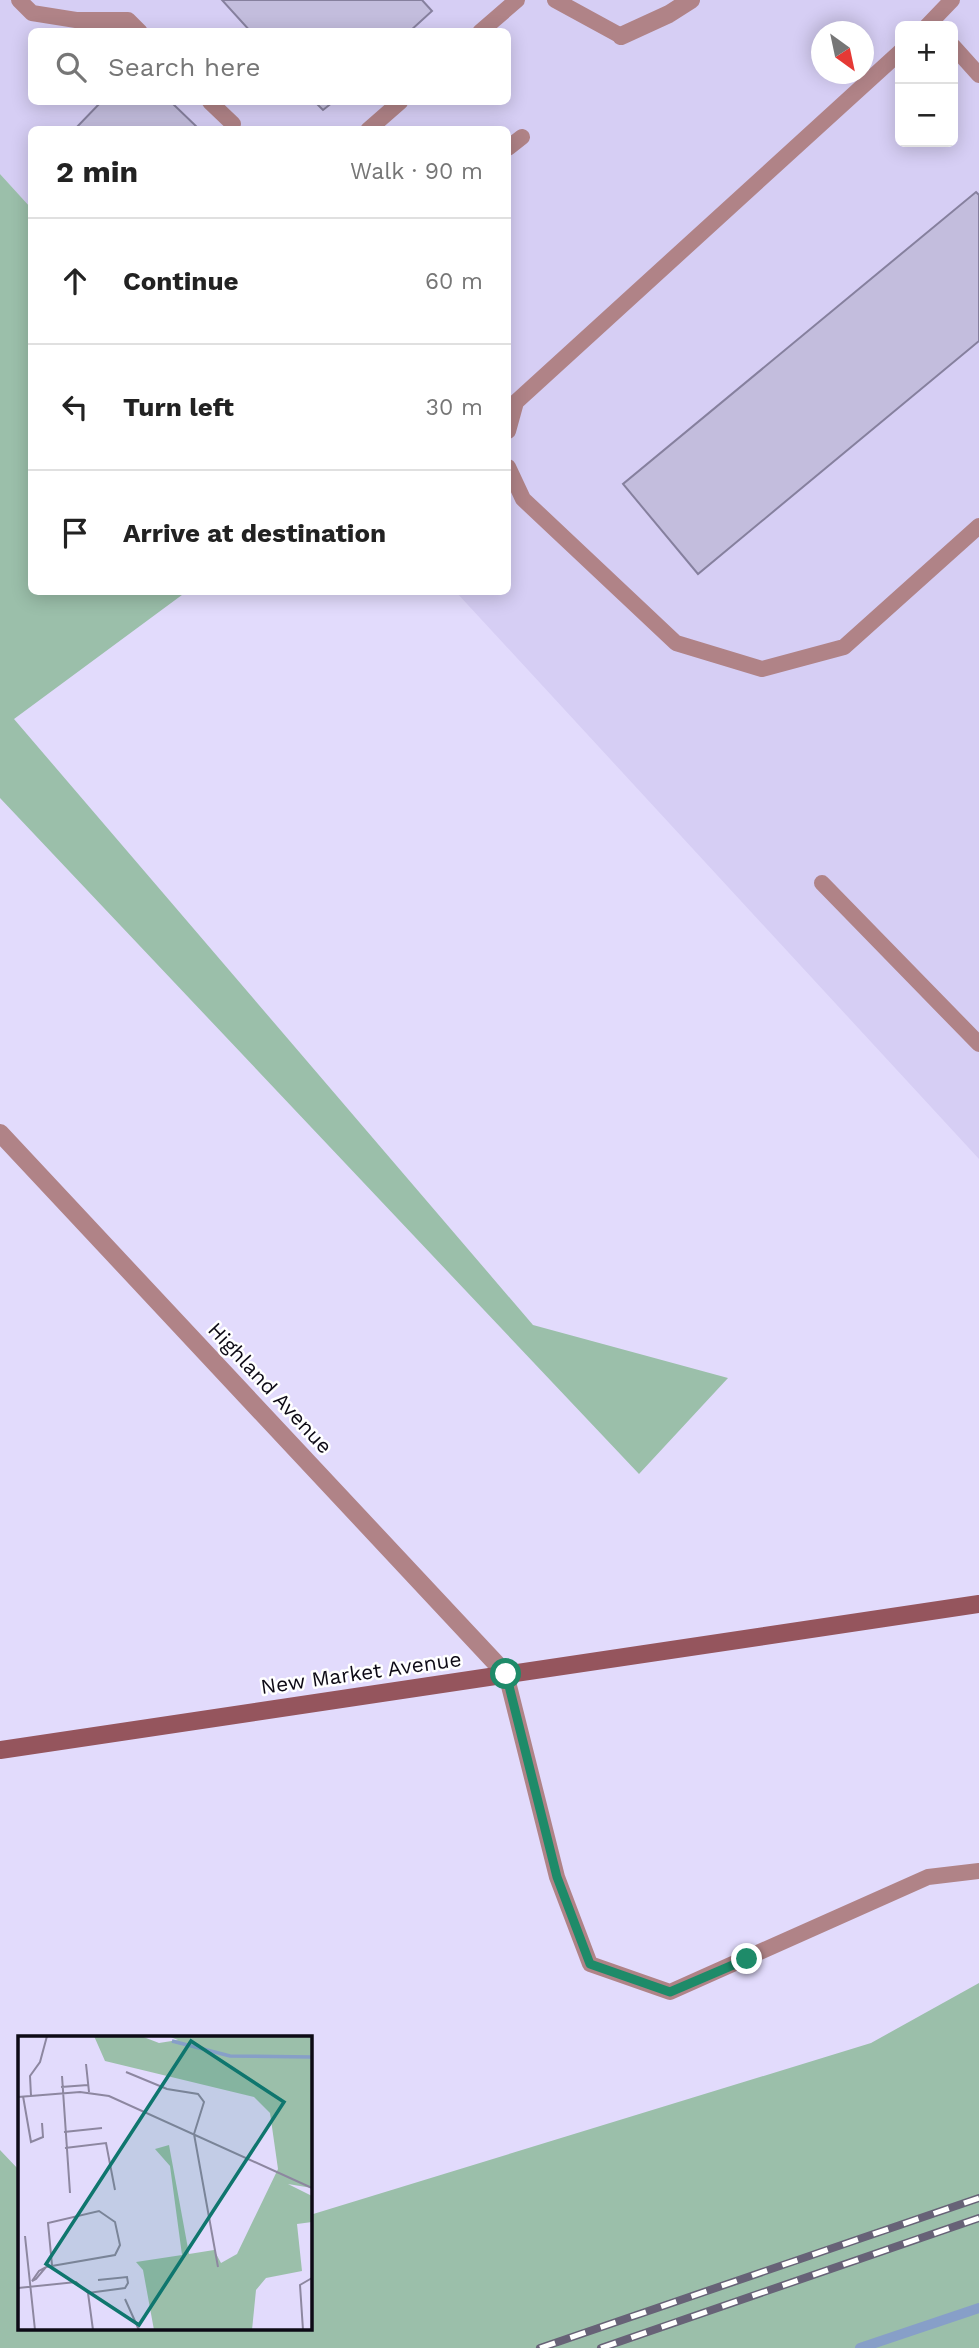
<!DOCTYPE html>
<meta charset="utf-8">
<style>
:root{--surface:#fff;--page:#f6f6f6;--text:#222;--muted:#767676;--line:#e0e0e0}
body{margin:0;font-family:"Work Sans",sans-serif;background:var(--page);color:var(--text)}
.controls{position:absolute;right:21px;top:21px;display:grid;overflow:hidden;border-radius:10px;box-shadow:0 4px 18px #0003}
.controls button{width:63px;height:63px;display:grid;place-items:center;padding:0;border:0;border-bottom:2px solid var(--line);background:var(--surface);color:var(--text);font:35px sans-serif}
.compass{position:absolute;left:811px;top:21px;width:63px;height:63px;border-radius:50%;background:var(--surface);box-shadow:0 4px 18px #0003;rotate:147deg}
.stop{position:absolute;width:21px;height:21px;margin:-16px;border:5px solid #1e8b69;border-radius:50%;background:#fff}
.stop.end{background:#1e8b69;border-color:#fff;box-shadow:0 2px 7px #0008}
.list{margin:0;padding:0;list-style:none}
h2{display:flex;justify-content:space-between;align-items:center;height:91px;margin:0;padding:0 28px;font-size:30px}
h2 small{font-size:23px;font-weight:400;color:var(--muted)}
.list li{display:grid;grid-template-columns:46px 1fr auto;gap:21px;align-items:center;box-sizing:border-box;height:126px;padding:0 28px;border-top:2px solid var(--line)}
.list b{display:block;font-size:26px;white-space:nowrap}
.list em{font-size:23px;font-style:normal;color:var(--muted)}
.icon{flex:none;width:38px;height:38px;fill:none;stroke:currentColor;stroke-width:2;stroke-linecap:round;stroke-linejoin:round}
.map{position:relative;flex:none;width:979px;height:2348px;overflow:hidden}
.search{position:absolute;background:var(--surface);box-shadow:0 4px 18px #0003;left:28px;top:28px;width:483px;height:77px;display:flex;align-items:center;gap:18px;box-sizing:border-box;padding:0 24px;border-radius:10px;color:var(--muted);font-size:26px}
.panel{position:absolute;background:var(--surface);box-shadow:0 4px 18px #0003;left:28px;top:126px;width:483px;height:469px;border-radius:10px}
.map>svg:first-child{display:block}
.built{fill:#d6cef4;fill-rule:evenodd}
.green{fill:#9bbfaa}
.lines{fill:none;stroke-linecap:round;stroke-linejoin:round}
.stream{stroke:#879fc8;stroke-width:10}
.building{fill:#c3bddd;stroke:#86809e;stroke-width:2}
.lane{stroke:#b08387;stroke-width:16}
.street{stroke:#b08387;stroke-width:18}
.secondary{stroke:#95555d;stroke-width:18}
.rail-casing{stroke:#676277;stroke-width:8}
.rail{stroke:#fff;stroke-width:5;stroke-dasharray:16;stroke-linecap:butt}
.route{stroke:#1e8b69;stroke-width:9}
.labels{text-anchor:middle;stroke-width:5;stroke-linejoin:round;paint-order:stroke}
.street-label{font-size:21px;fill:#0d0a15;stroke:#fff}
.inset-river{fill:none;stroke:#879fc8;stroke-width:3.5}
.inset-road{fill:none;stroke:#8d87a0;stroke-width:2}
.view{fill:#0f766e;fill-opacity:0.15;stroke:#0f766e;stroke-width:3.5}
.inset-edge{fill:none;stroke:#0d0a15;stroke-width:3.5}
</style>
<div class="map">
<svg width="979" height="2348" viewBox="0 0 979 2348">
<rect width="100%" height="100%" fill="#e2dbfc"/>
<!-- built -->
<path class="built" d="M0,0h979v1159l-523,-567h52v-462h-476l-1,78 -31,-34zM900,26h53v116h-53zM32,32h476v70h-476zM822,32h42v42h-42z"/>
<!-- green -->
<path class="green" d="M0,174l31,34 1,384h154l-172,127 519,606 195,53 -89,96 -639,-676z
M979,1983v365h-979v-198l19,20v159h291v-114l561,-172z"/>
<g class="lines">
<!-- stream -->
<path class="stream" d="M860,2348l119,-40"/>
</g>
<!-- building -->
<path class="building" d="M222,0h200l10,11 -23,21h-158z
M101,102h70l29,28h-126z
M315,102h18l-10,8z
M976,192l3,3v146l-281,233 -75,-90z"/>
<g class="lines">
<!-- lane -->
<path class="lane" d="M19,0l13,13 44,7h52l12,12
M555,0l66,36
M927,26l25,-26
M480,32l37,-32
M953,46l26,29
M210,102l23,22
M368,130l32,-28
M508,148l14,-11
M508,431l8,-29 384,-350
M508,467l15,32 153,144 86,26 82,-22 135,-121
M822,883l157,161
M506,1674l51,203 33,87 80,28 258,-115 51,-6"/>
<!-- street -->
<path class="street" d="M621,36l48,-22 22,-14
M0,1133l506,541"/>
<!-- secondary -->
<path class="secondary" d="M0,1750l979,-146"/>
<!-- rail casing -->
<g class="rail-casing">
<path id="rail" d="M540,2348l439,-150
M601,2348l378,-130"/>
</g>
<!-- rail -->
<use href="#rail" class="rail"/>
</g>
<g class="lines">
<!-- route -->
<path class="route" d="M506,1674l51,203 33,87 80,28 77,-33"/>
</g>
<g class="labels">
<!-- street labels -->
<g class="street-label">
<text transform="translate(270 1388) rotate(47)" y="7">Highland Avenue</text>
<text transform="translate(361 1673) rotate(-8)" y="7">New Market Avenue</text>
</g>
</g>
<!-- overview -->
<g transform="translate(18 2036)">
<rect width="294" height="294" fill="#e2dbfc"/>
<path d="M76,0h47l18,7 19,-3 -10,-4h144v152l-24,-4 24,12v26l-15,2 5,47 -36,7 -10,12 -4,40h-98l-11,-60 -7,-8 46,-7 -12,-89 -15,-17 14,-4 20,109 25,-4 7,13 16,-9 41,-85 -8,-56 -16,-16 -149,-36z" fill="#9bbfaa"/>
<path class="inset-river" d="M154,5l58,15 82,1"/>
<path class="inset-road" d="M68,28l3,28M108,36l41,17 31,5 6,8 -10,32 24,133M44,40l8,117M43,51l27,-2M5,60l8,46 12,-5 -1,-14M13,60l-1,-20 10,-14 7,-26M0,61l62,-5 29,4 203,92M46,96l38,-4M47,112l41,-5 9,47M7,200l10,94M28,231l69,-12 5,-10 -5,-23 -16,-11 -51,12 4,42M28,231l-10,12 -4,2 7,-10zM0,252l58,-6 12,11 37,-5 3,-5 -1,-6 -29,3M70,257l5,37M107,263l14,31M285,294l-3,-45 12,-7"/>
<path class="view" d="M173,5l93,61 -145,223 -93,-61z"/>
<rect width="294" height="294" class="inset-edge"/>
</g>
</svg>
<div class="controls">
<button>+</button>
<button>−</button>
</div>
<svg class="compass" viewBox="-18 -18 36 36"><path d="M0-13l5 13h-10z" fill="#e53935"/><path d="M0 13l5-13h-10z" fill="#767676"/></svg>
<div class="stop" style="left:506px;top:1674px"></div>
<div class="stop end" style="left:747px;top:1959px"></div>
<div class="search"><svg class="icon" aria-label="search" viewBox="0 0 24 24"><circle cx="10" cy="10" r="6"/><path d="M15 15l6 6"/></svg>Search here</div>
<section class="panel">
<h2>2 min<small>Walk · 90 m</small></h2>
<ul class="list">
<li><svg class="icon" aria-label="ahead" viewBox="0 0 24 24"><path d="M12 20V5M6 11l6-6 6 6"/></svg><div><b>Continue</b></div><em>60 m</em></li>
<li><svg class="icon" aria-label="left" viewBox="0 0 24 24"><path d="M17 20v-9H6M10 6l-5 5 5 5"/></svg><div><b>Turn left</b></div><em>30 m</em></li>
<li><svg class="icon" aria-label="arrive" viewBox="0 0 24 24"><path d="M6 21V4h12l-3 4 3 4H6"/></svg><div><b>Arrive at destination</b></div></li>
</ul>
</section>
</div>
